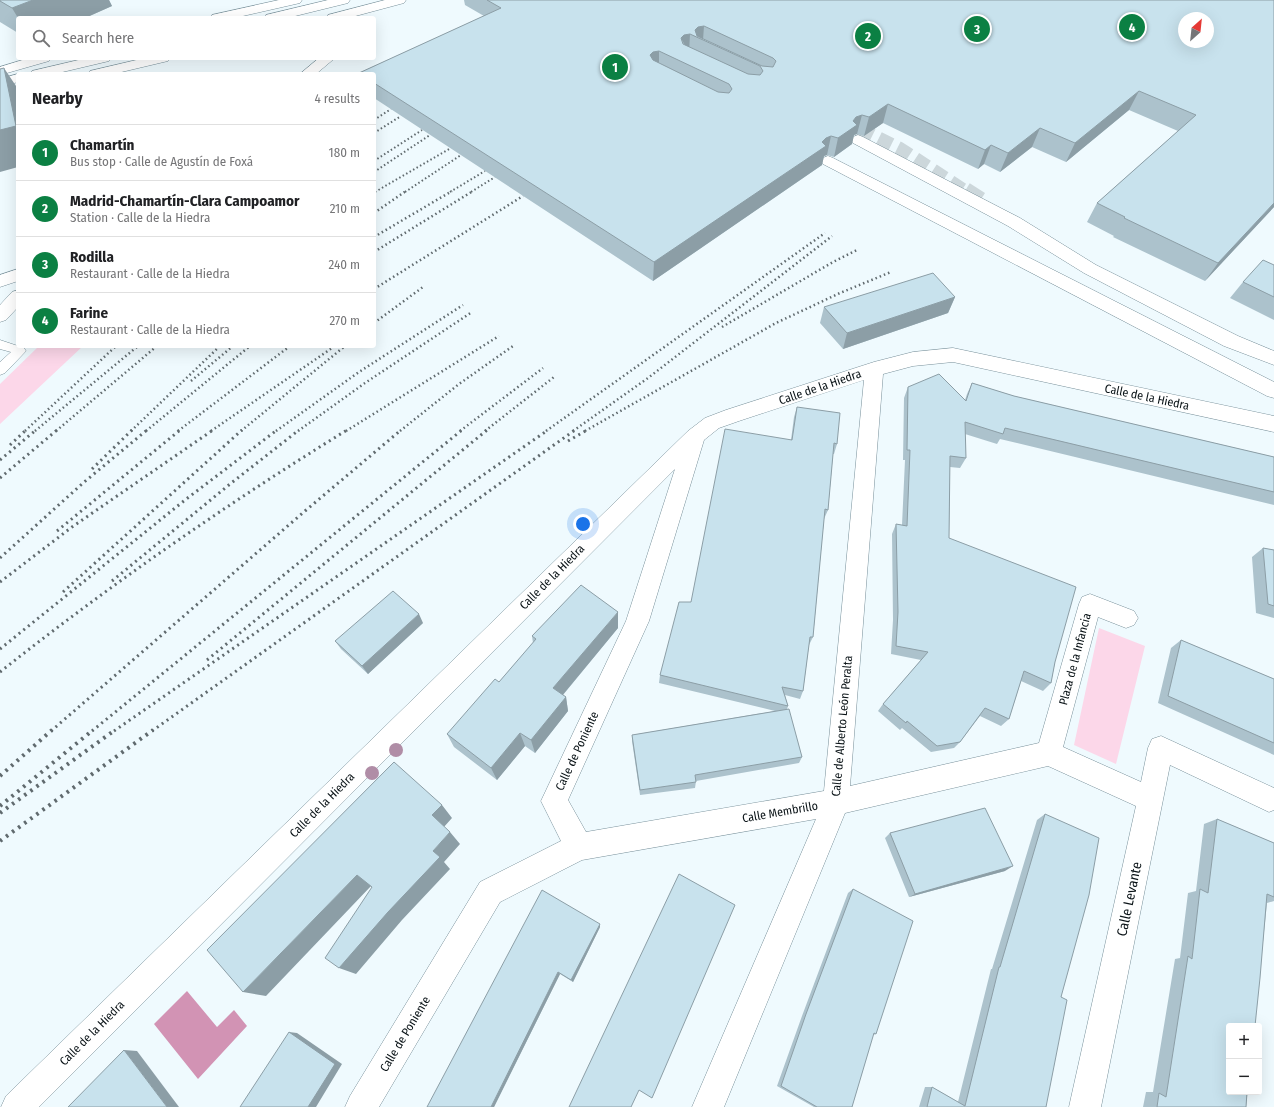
<!DOCTYPE html>
<meta charset="utf-8">
<style>
:root{--surface:#fff;--page:#f2f2f2;--text:#202124;--muted:#757577;--line:#e0e0e0;--accent:#0b8043}
body{margin:0;font-family:"Fira Sans Condensed",sans-serif;background:var(--page);color:var(--text)}
.controls{position:absolute;right:12px;bottom:12px;display:grid;overflow:hidden;border-radius:4px;box-shadow:0 4px 16px #0002}
.controls button{width:36px;height:36px;display:grid;place-items:center;padding:0;border:0;border-bottom:1px solid var(--line);background:var(--surface);color:var(--text);font:20px sans-serif}
.compass{position:absolute;left:1178px;top:12px;width:36px;height:36px;border-radius:50%;background:var(--surface);box-shadow:0 4px 16px #0002;rotate:27deg}
.you{position:absolute;left:583px;top:524px;width:14px;height:14px;margin:-10px;border:3px solid #fff;border-radius:50%;background:#1a73e8;box-shadow:0 0 0 6px #1a73e833}
.badge{display:grid;place-items:center;width:26px;height:26px;border-radius:50%;background:var(--accent);color:#fff;font-size:13px;font-weight:700}
.pin{position:absolute;translate:-50% -50%;border:2px solid #fff;box-shadow:0 1px 4px #0006}
.list{margin:0;padding:0;list-style:none}
h2{display:flex;justify-content:space-between;align-items:center;height:52px;margin:0;padding:0 16px;font-size:17px}
h2 small{font-size:13px;font-weight:400;color:var(--muted)}
.list li{display:grid;grid-template-columns:26px 1fr auto;gap:12px;align-items:center;box-sizing:border-box;height:56px;padding:0 16px;border-top:1px solid var(--line)}
.list b{display:block;font-size:15px;white-space:nowrap}
.list p{margin:0;font-size:13px;white-space:nowrap;color:var(--muted)}
.list em{font-size:13px;font-style:normal;color:var(--muted)}
.icon{flex:none;width:22px;height:22px;fill:none;stroke:currentColor;stroke-width:2;stroke-linecap:round;stroke-linejoin:round}
.map{position:relative;flex:none;width:1274px;height:1107px;overflow:hidden}
.search{position:absolute;background:var(--surface);box-shadow:0 4px 16px #0002;left:16px;top:16px;width:360px;height:44px;display:flex;align-items:center;gap:10px;box-sizing:border-box;padding:0 14px;border-radius:4px;color:var(--muted);font-size:15px}
.panel{position:absolute;background:var(--surface);box-shadow:0 4px 16px #0002;left:16px;top:72px;width:360px;height:276px;border-radius:4px}
.map>svg:first-child{display:block}
.green{fill:#fcd7e9}
.water{fill:#d293b4}
.lines{fill:none;stroke-linecap:round;stroke-linejoin:round}
.minor-tunnel-far1{stroke:#ccd7db;stroke-width:14;stroke-dasharray:14 7;stroke-linecap:butt}
.minor-tunnel{stroke:#ccd7db;stroke-width:18;stroke-dasharray:18 9;stroke-linecap:butt}
.service-casing{stroke:#78909a;stroke-width:1}
.minor-casing{stroke:#78909a;stroke-width:1}
.tertiary-casing{stroke:#78909a;stroke-width:1}
.secondary-casing{stroke:#78909a;stroke-width:1}
.service{fill:#fff;fill-rule:evenodd}
.minor{fill:#fff;fill-rule:evenodd}
.tertiary{fill:#fff;fill-rule:evenodd}
.secondary{fill:#fff;fill-rule:evenodd}
.rail-far3{stroke:#606a6e;stroke-width:2;stroke-dasharray:1.5 2.5;stroke-linecap:butt}
.rail-far2{stroke:#606a6e;stroke-width:2.5;stroke-dasharray:1.5 3;stroke-linecap:butt}
.rail-far1{stroke:#606a6e;stroke-width:3;stroke-dasharray:2 4;stroke-linecap:butt}
.rail{stroke:#606a6e;stroke-width:4;stroke-dasharray:2.5 5;stroke-linecap:butt}
.tree{fill:#b08da6}
.wall{fill:#acc2cc}
.shaded-wall{fill:#8c9ea6}
.building{fill:#c8e2ed;stroke:#8c9ea6;fill-rule:evenodd}
.labels{text-anchor:middle;stroke-width:3;stroke-linejoin:round;paint-order:stroke}
.street-label{font-size:12px;fill:#091216;stroke:#fff}
.near-street-label{font-size:14px;fill:#091216;stroke:#fff}
</style>
<div class="map">
<svg width="1274" height="1107" viewBox="0 0 1274 1107">
<rect width="100%" height="100%" fill="#effafe"/>
<!-- green -->
<path class="green" d="M39,346h44l-83,78v-40z
M1099,628l46,18 -29,118 -42,-19z"/>
<!-- water -->
<path class="water" d="M187,991l30,36 17,-17 13,16 -49,53 -44,-55z"/>
<g class="lines">
<!-- minor-tunnel-far1 -->
<path class="minor-tunnel-far1" d="M841,120l59,29 66,43"/>
<!-- minor-tunnel -->
<path class="minor-tunnel" d="M965,191l16,10"/>
<!-- service casing -->
<g class="service-casing">
<path id="service" d="M0,340l24,8 2,3 -21,22 -5,2v-13l11,-10 -11,-3z"/>
</g>
<!-- minor casing -->
<g class="minor-casing">
<path id="minor" d="M279,0h23l-2,3 -66,15h-23l1,-3z
M385,0h21l-2,3 -56,15h-21l1,-3z
M29,58h22l-2,3 -49,14v-8z
M145,58h25l-2,3 -55,13h-25l2,-3z
M319,58h16l-19,16h-16z
M18,269v12l-18,6v-12z
M18,290v17l-12,13 -6,2v-17l12,-13z
M953,348l321,68v16l-321,-70 -40,4 -30,8 -33,412 189,-43 40,-139 3,-7 8,-3 44,17 4,7 -4,7 -8,3 -28,-11 -35,130 78,35 7,-34 4,-9 9,-3 113,52v22l-5,2 -99,-47 -69,342h-32l67,-301 -88,-40 -203,47 -121,294h-32l124,-288 -234,41 -82,42 -121,205h-34l5,-11 130,-214 81,-41 -20,-40 85,-180 49,-152 -636,638h-38l5,-11 682,-665 17,-13 21,-8 148,-48 39,-10zM864,380l-40,411 -238,41 -18,-32 81,-179 55,-181 15,-12 20,-7z"/>
</g>
<!-- tertiary casing -->
<g class="tertiary-casing">
<path id="tertiary" d="M328,0h22l-2,3 -61,15h-22l1,-3z
M87,58h24l-2,3 -55,13h-24l2,-3z
M18,74v8l-18,5v-8z"/>
</g>
<!-- secondary casing -->
<g class="secondary-casing">
<path id="secondary" d="M858,135l5,2 157,81 76,47 142,71 36,15v14l-50,-19 -140,-73 -76,-47 -155,-83 -3,-3 3,-3z
M828,156l5,2 441,224v16l-7,-2 -444,-232 -3,-3 3,-3z"/>
</g>
<!-- service -->
<use href="#service" class="service"/>
<!-- minor -->
<use href="#minor" class="minor"/>
<!-- tertiary -->
<use href="#tertiary" class="tertiary"/>
<!-- secondary -->
<use href="#secondary" class="secondary"/>
<!-- rail-far3 -->
<path class="rail-far3" d="M374,120l17,-11
M374,133l27,-17
M374,161l48,-31
M374,172l56,-37
M375,192l76,-44
M405,192l56,-37
M450,192l35,-21
M471,192l24,-15"/>
<!-- rail-far2 -->
<path class="rail-far2" d="M374,192l2,-1
M374,213l32,-22
M374,237l78,-46
M374,252l99,-61
M374,289l149,-93
M374,323l49,-36
M722,327l111,-65 24,-12
M191,381l42,-35
M25,431l91,-85
M35,431l103,-85
M56,431l101,-85
M131,431l89,-85
M146,431l104,-85
M178,431l112,-85
M211,431l124,-85
M241,431l104,-85
M276,431l83,-59 104,-67
M298,431l67,-48 107,-71
M346,431l153,-95
M400,431l59,-47 54,-38
M460,431l83,-63
M485,431l69,-54
M546,431l279,-198
M573,431l75,-53 184,-142
M585,431l191,-108 64,-30 51,-21"/>
<!-- rail-far1 -->
<path class="rail-far1" d="M568,441l19,-11
M10,445l16,-15
M0,460l36,-30
M92,469l40,-39
M0,478l57,-48
M57,531l123,-101
M0,558l83,-75 64,-53
M112,581l118,-97 69,-54
M0,582l72,-55 141,-97
M63,592l179,-162
M0,649l185,-149 92,-70
M207,660l280,-230
M0,672c111,-88 227,-168 347,-242
M51,731l254,-220 96,-81
M92,731l370,-301
M114,731l434,-301
M152,731l423,-301"/>
<!-- rail -->
<path class="rail" d="M0,776l52,-46
M0,806l93,-76
M0,813l115,-83
M0,841l153,-111"/>
</g>
<!-- trees -->
<g class="tree">
<circle cx="396" cy="750" r="7"/>
<circle cx="372" cy="773" r="7"/>
</g>
<!-- wall -->
<path class="wall" d="M0,0h109l3,6 -27,12h-67v15l-18,-11z
M464,0h810v207l-69,74 -92,-44 1,-1 -27,-14 10,-19 81,-72 -49,-21 -63,52 -34,-15 -32,25 -16,-8 -6,5 -95,-46 -19,13 -7,-2 -3,1 -2,9 -18,13 -7,-2 -3,1 -2,9 -169,116 -279,-183v-24h-15v-1l125,-57 -19,-11z
M1274,265v55l-44,-22 13,-16z
M955,297l-7,16 -105,36 -23,-26 4,-16z
M972,383l42,13 260,61v48l-274,-66 -3,5 -32,-10 1,24 -6,10 -10,-1 -1,71 106,124 -4,21 -8,8 -22,-10 -12,38 -8,7 -21,-10 -20,26 -6,6 -23,4 -29,-24 -2,2 -22,-19 5,-7 38,-44 -30,-6 2,-34 -1,-86 4,-10 6,1 3,-65h-2l1,-62 4,-11 57,13 2,-6z
M797,407l40,37 -3,10h-1l-5,56 -4,9 -11,118 -4,8 -6,46 -3,8 -15,-4 3,11 -1,3 15,48 -3,6 -103,18 -1,7 -55,7 -8,-54v-6l143,-24 -116,-28 1,-8 31,-73 100,-162 3,-23z
M1263,548l11,2v68l-18,-5 -4,-56z
M423,623l-55,51 -27,-25 -6,-8z
M618,628l-55,67 3,2 2,14 -33,42 -10,-7 -28,34 -43,-33 -7,-13 52,-52 34,-39 -1,-7z
M1181,640l93,39v76l-116,-52 13,-55z
M1045,814l16,183 -15,110h-127l6,-20h7l26,15 33,-133h1l45,-149z
M1217,819l57,24v58l-7,2 -21,204h-103l3,-15h7l22,-133 5,-1 8,-65 8,-2 8,-67z
M890,833l115,38 -96,26 -24,-59z
M853,889l23,145 -3,1 -21,72h-38l-37,-21 25,-70 46,-123z
M600,924v3l-27,55 -13,-8 -66,133h-67z"/>
<!-- shaded-wall -->
<path class="shaded-wall" d="M33,0h76l3,6 -27,12h-67l-6,-10z
M704,26l-1,14 -9,-4 1,-6 3,-3z
M690,34l-1,19 -8,-15 3,-3z
M659,51v19l-6,1 -3,-16 3,-3z
M4,68l14,21v78l-18,5v-42z
M1139,91l-10,19 -63,52 9,-19z
M888,104l-5,19 -19,13 5,-19z
M862,115l-5,19 -3,1 -2,9 -18,13 4,-19 18,-21z
M1040,128l-8,19 -32,25 8,-19z
M831,136l-4,19 -3,1 -2,9 -169,116 1,-19 172,-124z
M991,145l-7,19 -6,5 7,-19z
M1274,203v4l-69,74 13,-18z
M955,297l-7,16 -105,36 4,-16z
M618,612v16l-62,75 -3,-15z
M419,614l4,9 -55,51 -6,-8z
M566,697l2,14 -33,42 -4,-13z
M520,733l5,13 -28,34 -6,-12z
M442,805l10,13 -9,10 -11,-13z
M450,832l10,12 -16,18 6,7 -48,51 -46,54 -17,-6 94,-117z
M1013,866l-8,5 -96,26 6,-3z
M357,875l15,10 -106,111 -23,-4z
M600,924v3l-27,55 -2,-2z
M558,972l2,2 -66,133h-3z
M289,1032l8,1 45,31 -26,43h-8z
M124,1050l13,1 42,56h-12z"/>
<!-- building -->
<path class="building" d="M0,0h33l-21,8 -12,-7z
M487,0h787v203l-56,60 -94,-45 1,-1 -28,-14 99,-88 -57,-24 -64,52 -35,-15 -32,25 -17,-8 -6,5 -97,-46 -19,13 -7,-2 -6,2 -3,4 4,4 -19,13 -7,-2 -5,2 -4,4 4,4 -172,116 -280,-179v-9h-14l-1,-1 142,-65zM1184,18h24v24h-24zM704,26l69,32 3,3 -3,6 -11,-1 -65,-30 -2,-6 3,-3zM690,34l70,32 3,5 -3,4 -12,-1 -65,-30 -2,-6 3,-3zM659,51l70,33 3,5 -3,4 -11,-1 -65,-32 -3,-5 3,-3z
M4,68l12,58 -16,4v-61z
M1263,260l11,5v32l-31,-15z
M933,273l22,24 -108,36 -23,-26z
M939,374l27,27 6,-18 42,13 260,61v35l-269,-64 -2,6 -38,-12 1,36 -16,-2 -1,82 127,49 -21,75 -4,21 -27,-12 -15,48 -24,-11 -25,34 -23,4 -30,-25 -1,2 -23,-19 45,-52 -32,-6 2,-34 -2,-88 11,2 3,-76h-3l1,-63z
M797,407l43,6 -3,31 -3,-1 -6,67 -3,-1 -12,128h-3l-7,54 -21,-4 6,19 -128,-31 19,-73h12l34,-173 67,11z
M1263,548l11,2v56l-6,-2z
M581,585l37,27 -65,76 13,9 -35,43 -11,-7 -29,35 -44,-34 48,-55 4,3 37,-43 -4,-3z
M393,591l26,23 -57,52 -27,-25z
M1181,640l93,39v64l-106,-47z
M789,709l13,48 -107,18 1,7 -56,8 -8,-55z
M394,762l48,43 -10,10 18,17 -17,19 7,6 -52,55 -49,56 -14,-10 47,-71 -15,-12 -114,117 -36,-42z
M985,808l28,58 -98,28 -25,-61z
M1045,814l54,24 -10,57 -28,102 6,3 -21,107h-119l5,-20 33,19 34,-139h1z
M1217,819l57,24v54l-7,-3 -7,84 -5,48h-26v66h18l-1,15h-89l2,-14 7,4 22,-141 4,3 8,-70 8,4z
M679,874l56,31 -83,193 -13,-8 -8,17h-62z
M853,889l60,32 -37,113 -2,-1 -22,74h-35l-36,-21 25,-72z
M542,890l58,34 -29,56 -13,-8 -67,135h-64z
M289,1032l46,32 -27,43h-68z
M124,1050l43,57h-99z"/>
<g class="labels">
<!-- street labels -->
<g class="street-label">
<text transform="translate(820 387) rotate(-19)" y="4">Calle de la Hiedra</text>
<text transform="translate(1147 397) rotate(12)" y="4">Calle de la Hiedra</text>
<text transform="translate(552 577) rotate(-45)" y="4">Calle de la Hiedra</text>
<text transform="translate(1075 659) rotate(-75)" y="4">Plaza de la Infancia</text>
<text transform="translate(842 726) rotate(-85)" y="4">Calle de Alberto León Peralta</text>
<text transform="translate(577 751) rotate(-65)" y="4">Calle de Poniente</text>
<text transform="translate(322 805) rotate(-45)" y="4">Calle de la Hiedra</text>
<text transform="translate(780 812) rotate(-10)" y="4">Calle Membrillo</text>
<text transform="translate(92 1033) rotate(-45)" y="4">Calle de la Hiedra</text>
<text transform="translate(405 1034) rotate(-59)" y="4">Calle de Poniente</text>
</g>
<!-- near-street labels -->
<g class="near-street-label">
<text transform="translate(1129 899) rotate(-78)" y="5">Calle Levante</text>
</g>
</g>
</svg>
<div class="controls">
<button>+</button>
<button>−</button>
</div>
<svg class="compass" viewBox="-18 -18 36 36"><path d="M0-13l5 13h-10z" fill="#e53935"/><path d="M0 13l5-13h-10z" fill="#757577"/></svg>
<div class="you"></div>
<div class="pin badge" style="left:615px;top:67px">1</div>
<div class="pin badge" style="left:868px;top:36px">2</div>
<div class="pin badge" style="left:977px;top:29px">3</div>
<div class="pin badge" style="left:1132px;top:27px">4</div>
<div class="search"><svg class="icon" aria-label="search" viewBox="0 0 24 24"><circle cx="10" cy="10" r="6"/><path d="M15 15l6 6"/></svg>Search here</div>
<section class="panel">
<h2>Nearby<small>4 results</small></h2>
<ul class="list">
<li><span class="badge">1</span><div><b>Chamartín</b><p>Bus stop · Calle de Agustín de Foxá</p></div><em>180 m</em></li>
<li><span class="badge">2</span><div><b>Madrid-Chamartín-Clara Campoamor</b><p>Station · Calle de la Hiedra</p></div><em>210 m</em></li>
<li><span class="badge">3</span><div><b>Rodilla</b><p>Restaurant · Calle de la Hiedra</p></div><em>240 m</em></li>
<li><span class="badge">4</span><div><b>Farine</b><p>Restaurant · Calle de la Hiedra</p></div><em>270 m</em></li>
</ul>
</section>
</div>
